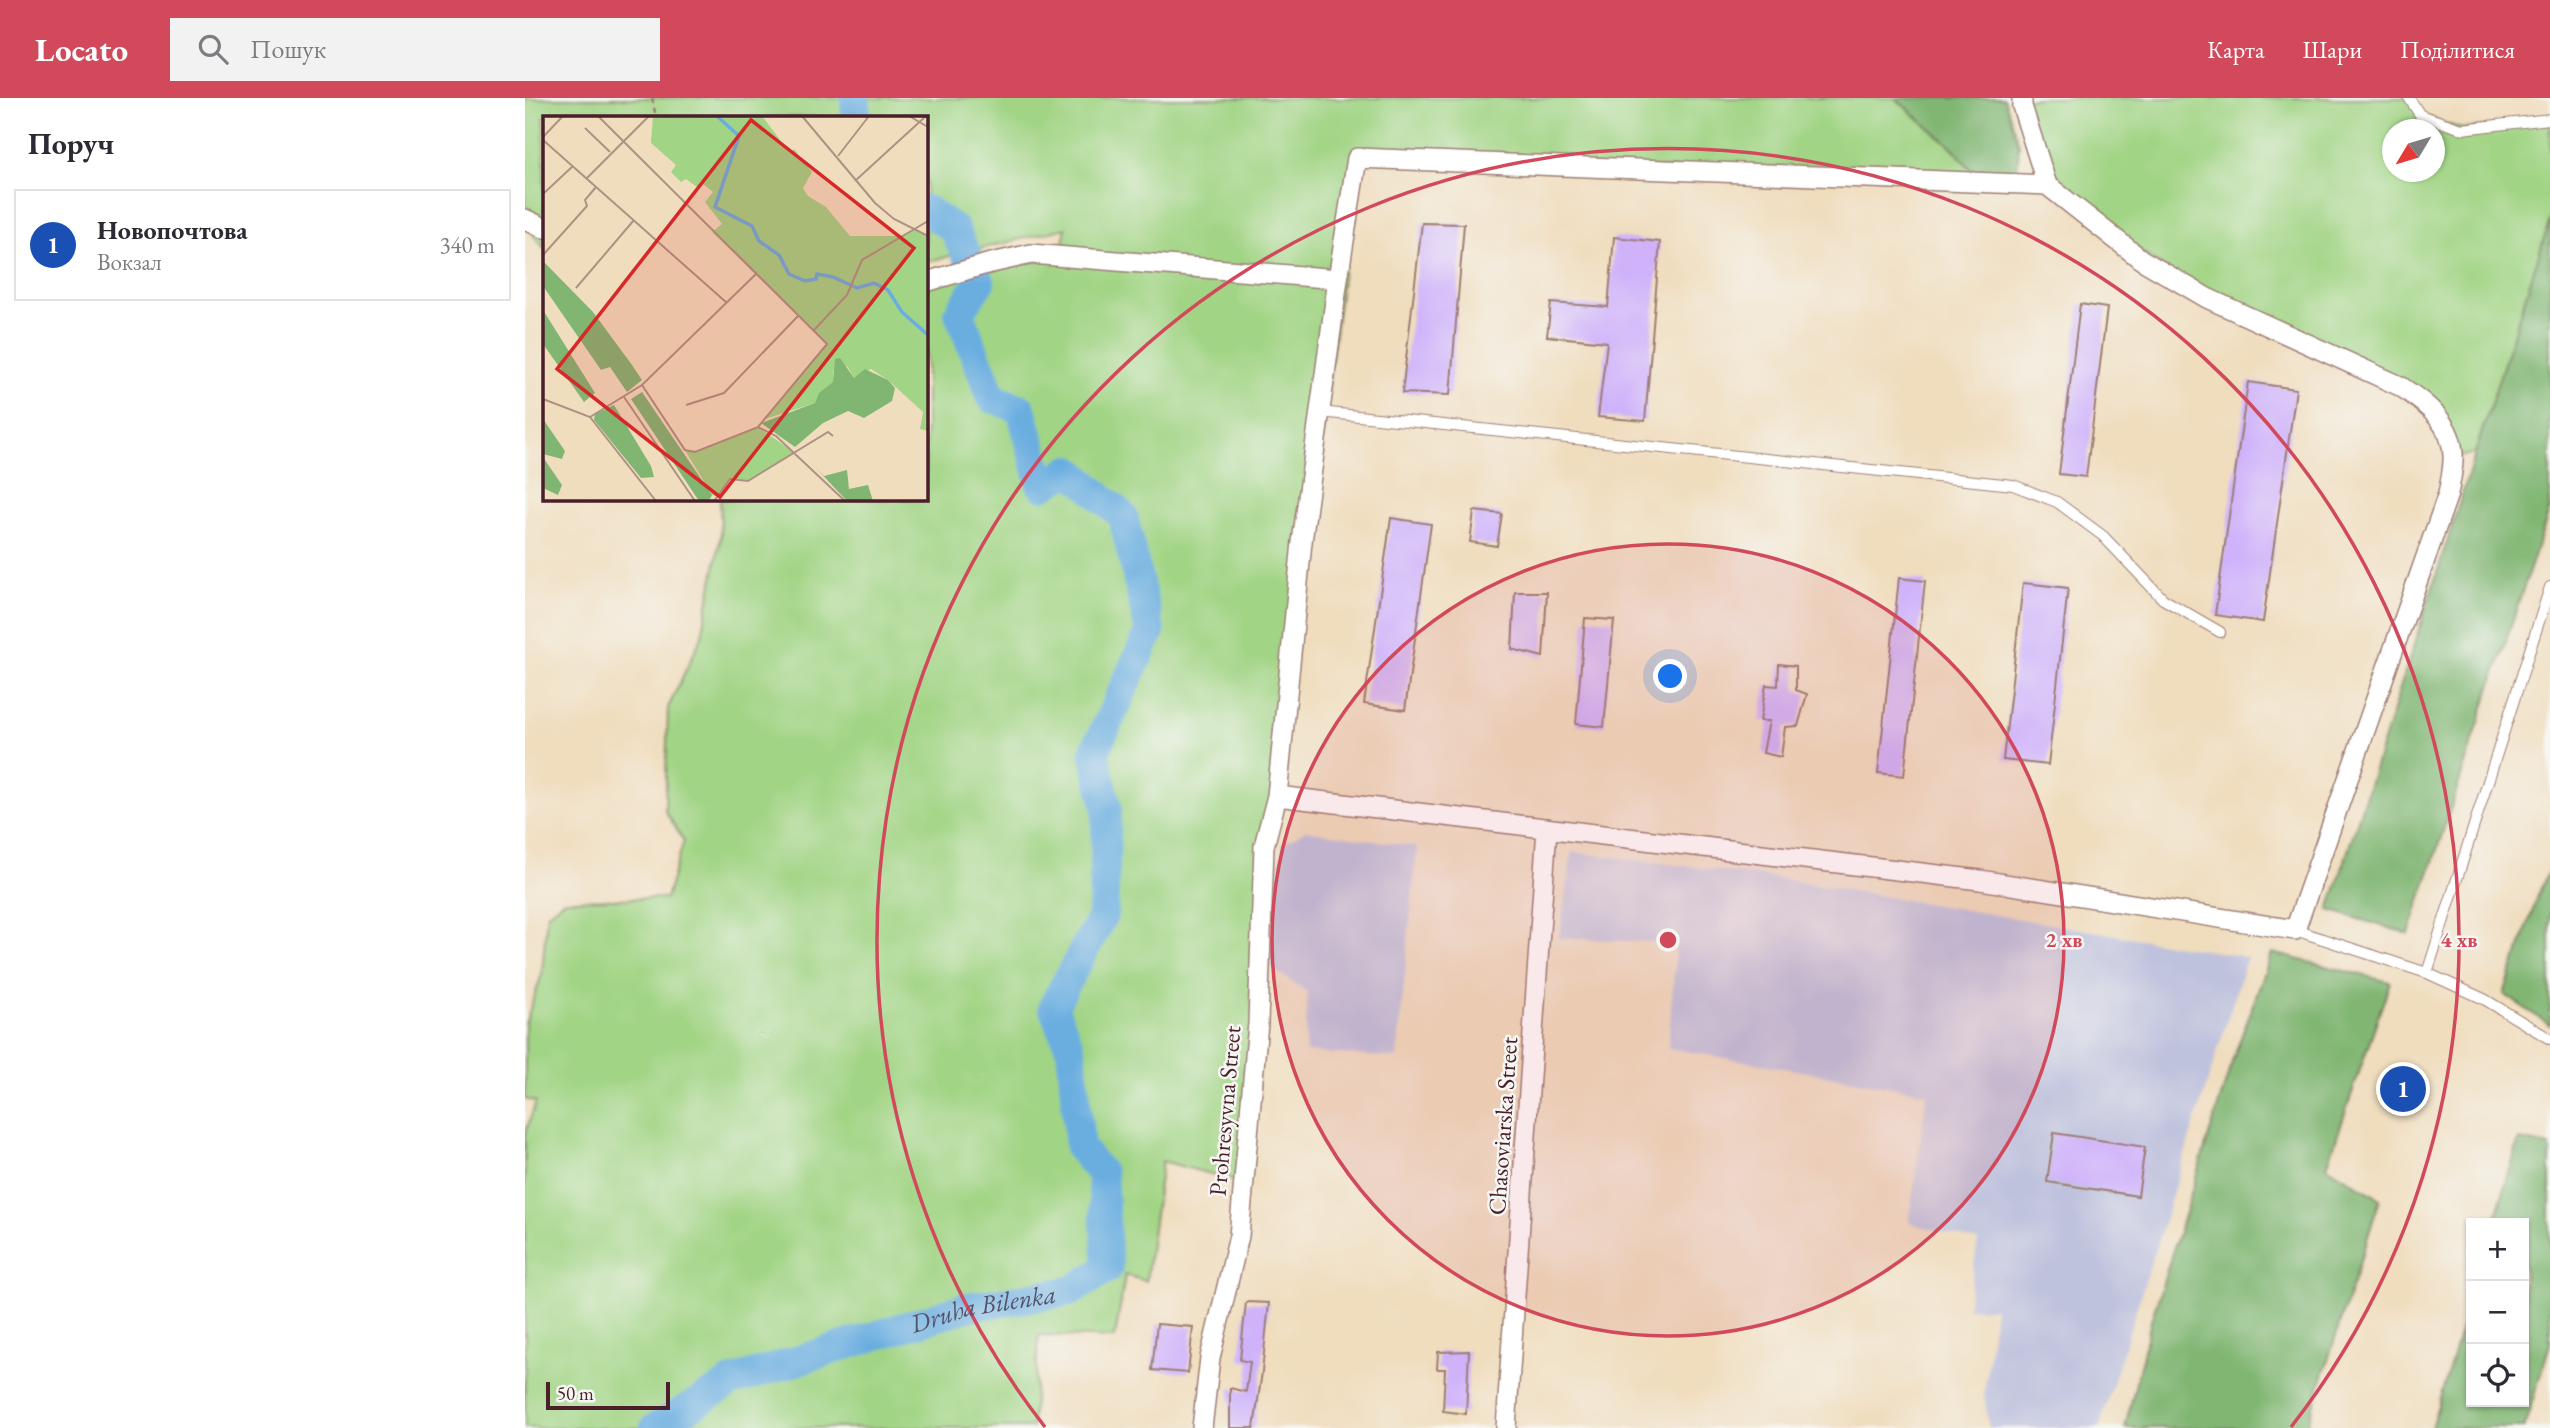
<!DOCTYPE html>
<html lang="uk">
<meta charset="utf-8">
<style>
:root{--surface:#fff;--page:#f2f2f3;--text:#2b2b33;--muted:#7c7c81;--line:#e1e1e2;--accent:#d1495b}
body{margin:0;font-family:"EB Garamond",serif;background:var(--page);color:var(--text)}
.controls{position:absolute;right:21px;bottom:21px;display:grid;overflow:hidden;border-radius:0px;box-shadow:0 2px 5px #0004}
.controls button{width:63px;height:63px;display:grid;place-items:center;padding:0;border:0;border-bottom:2px solid var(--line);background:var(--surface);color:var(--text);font:35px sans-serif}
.compass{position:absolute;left:1857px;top:21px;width:63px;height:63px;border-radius:50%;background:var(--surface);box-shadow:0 2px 5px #0004;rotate:232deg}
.scale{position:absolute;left:21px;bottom:18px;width:124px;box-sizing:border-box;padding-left:7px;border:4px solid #4a1f2b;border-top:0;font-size:19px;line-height:24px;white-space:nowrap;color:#4a1f2b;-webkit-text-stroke:5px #f6f6f2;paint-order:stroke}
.you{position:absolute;left:1146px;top:579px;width:24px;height:24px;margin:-18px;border:5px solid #fff;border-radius:50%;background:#1a73e8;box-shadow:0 0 0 10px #1a73e833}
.badge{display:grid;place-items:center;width:46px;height:46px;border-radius:50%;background:var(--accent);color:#fff;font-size:23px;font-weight:700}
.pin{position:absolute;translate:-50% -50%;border:4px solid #fff;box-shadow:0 2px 7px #0006}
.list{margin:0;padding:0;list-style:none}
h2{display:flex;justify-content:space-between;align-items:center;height:91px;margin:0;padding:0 28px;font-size:30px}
h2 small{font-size:23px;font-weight:400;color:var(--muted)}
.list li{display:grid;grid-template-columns:46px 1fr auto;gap:21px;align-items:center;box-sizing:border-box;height:112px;margin:0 14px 14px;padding:0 14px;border:2px solid var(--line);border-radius:0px}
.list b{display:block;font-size:26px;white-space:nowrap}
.list p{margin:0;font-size:23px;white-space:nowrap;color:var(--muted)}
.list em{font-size:23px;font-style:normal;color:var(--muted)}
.icon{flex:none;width:38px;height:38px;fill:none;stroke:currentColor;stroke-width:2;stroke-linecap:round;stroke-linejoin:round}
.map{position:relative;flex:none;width:2025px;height:1330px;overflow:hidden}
header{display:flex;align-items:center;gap:42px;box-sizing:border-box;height:98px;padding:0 35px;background:var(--accent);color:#fff}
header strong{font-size:33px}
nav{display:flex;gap:38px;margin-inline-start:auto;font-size:24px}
.search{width:490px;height:63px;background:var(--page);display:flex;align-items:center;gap:18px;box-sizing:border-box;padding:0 24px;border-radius:0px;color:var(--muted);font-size:26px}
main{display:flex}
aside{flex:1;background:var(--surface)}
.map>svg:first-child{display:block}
.industrial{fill:#bfc2dd}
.green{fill:#a1d484;stroke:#767a58;stroke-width:2;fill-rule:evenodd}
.forest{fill:#80b672;stroke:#656a4e;stroke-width:2}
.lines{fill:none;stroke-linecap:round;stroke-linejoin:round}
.river{stroke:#6aaee0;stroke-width:30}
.building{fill:#cfb2fa}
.lane-casing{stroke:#9d7e74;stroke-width:12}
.street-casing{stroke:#9d7e74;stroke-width:22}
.path{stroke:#9d7e74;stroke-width:2.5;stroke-dasharray:5 5;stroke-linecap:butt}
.lane{stroke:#fff;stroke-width:10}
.street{stroke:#fff;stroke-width:19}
.ring{fill:none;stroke:#d1495b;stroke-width:3.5}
.labels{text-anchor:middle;stroke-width:5;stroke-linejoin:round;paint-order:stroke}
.street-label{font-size:24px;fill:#4a1f2b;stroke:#f6f6f2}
.water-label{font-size:26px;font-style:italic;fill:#55516a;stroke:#f6f6f2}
.inset-river{fill:none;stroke:#6aaee0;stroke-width:3.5}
.inset-road{fill:none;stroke:#ae9183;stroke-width:2}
.view{fill:#d62828;fill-opacity:0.15;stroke:#d62828;stroke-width:3.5}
.inset-edge{fill:none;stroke:#4a1f2b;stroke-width:3.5}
.centre{fill:#d1495b;stroke:#f6f6f2;stroke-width:3.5}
.ring-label{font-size:21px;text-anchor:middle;font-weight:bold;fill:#d1495b;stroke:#f6f6f2;stroke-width:5;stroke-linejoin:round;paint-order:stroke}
</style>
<header>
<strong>Locato</strong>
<div class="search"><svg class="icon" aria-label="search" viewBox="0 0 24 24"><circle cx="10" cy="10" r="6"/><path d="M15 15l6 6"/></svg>Пошук</div>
<nav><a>Карта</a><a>Шари</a><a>Поділитися</a></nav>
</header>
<main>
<aside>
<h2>Поруч<small></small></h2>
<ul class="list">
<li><span class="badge" style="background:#1a4fb4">1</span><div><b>Новопочтова</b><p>Вокзал</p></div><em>340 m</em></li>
</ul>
</aside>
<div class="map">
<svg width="2025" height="1330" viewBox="0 0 2025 1330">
<rect width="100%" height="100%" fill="#f6f6f2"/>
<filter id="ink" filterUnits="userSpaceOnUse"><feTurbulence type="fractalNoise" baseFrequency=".0143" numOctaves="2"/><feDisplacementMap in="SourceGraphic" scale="14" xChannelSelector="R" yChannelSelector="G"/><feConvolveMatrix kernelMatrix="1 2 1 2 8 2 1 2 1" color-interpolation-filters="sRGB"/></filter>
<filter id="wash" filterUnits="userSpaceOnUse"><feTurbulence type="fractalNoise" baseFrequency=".00686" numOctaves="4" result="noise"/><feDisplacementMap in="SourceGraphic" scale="28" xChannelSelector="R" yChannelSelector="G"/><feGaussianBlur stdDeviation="1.57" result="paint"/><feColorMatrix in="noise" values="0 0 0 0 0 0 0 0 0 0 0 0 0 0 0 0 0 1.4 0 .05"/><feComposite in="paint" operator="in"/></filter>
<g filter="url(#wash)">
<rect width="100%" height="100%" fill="#f0ddbe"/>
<!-- industrial -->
<path class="industrial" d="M780,732l112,17 -20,211 -92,-6 2,-60 -38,-26 13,-121z
M1047,754l191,24 484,81 -148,471h-110l-5,-34 11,-85 -28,-1 11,-67 -69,-18 18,-130 -259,-45 8,-105 -117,-5z"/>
<!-- green -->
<path class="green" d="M0,0h1370l59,51 25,30 -622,-21 -80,638 -33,387 -82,-22 -16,120 -21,-6 -10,63 -76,-3 -7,93h-507v-294l11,-32 -11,-3v-75l17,-50 5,-60 17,-14 102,-2 18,-57 -19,-30 3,-103 34,-72 19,-100 -1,-37h206v-217l134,-25 6,-29 -140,34v-145h-382v131l-19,-24z
M1497,0h387l11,17 42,14 88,-10v101l-75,233 -21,5 -30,-57 -217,-103 -160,-113zM1868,32h42v42h-42z"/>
<!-- forest -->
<path class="forest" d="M1370,0h109l15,46 -2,33 -38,2 -25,-30z
M2025,122v288l-141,426 -80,-24z
M2025,769v158l-46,-31 34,-99z
M1747,855l118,29 -63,184 53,33 -74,229h-181l26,-107 82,-262z
M1994,1042l31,6v198l-26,84h-93l40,-132v106h53v-179h-30z"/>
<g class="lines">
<!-- river -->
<g class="river">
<path d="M330,0l1,19"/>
<path id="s1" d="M130,1330l78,-47 234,-74 104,-16 37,-23 -6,-94 -22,-26 -9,-98 -18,-43 50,-92 4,-108 -13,-54 56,-122 -27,-115 -53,-46 -28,16 -21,-77 -29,-11 -33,-85 21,-31 -26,-53 -28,-19"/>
</g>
</g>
<g id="blocks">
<!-- building -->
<path class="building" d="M897,125l42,1 -14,171 -48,-2z
M1089,139l46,5 -15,179 -47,-4 9,-75 -60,-6 4,-33 57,4z
M1555,206l27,4 -21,169 -27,-3z
M1723,284l48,7 -33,233 -48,-7z
M949,413l28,3 -5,32 -27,-4z
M866,420l40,6 -26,186 -41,-6z
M1374,480l26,3 -21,195 -26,-3z
M1498,485l45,5 -20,177 -45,-5z
M990,494h32l-4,65 -31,-8z
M1060,520l29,2 -10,107 -28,-3z
M1254,566l17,2v24l11,4 -9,32 -13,1 -4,30 -18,-4 6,-32h-9l6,-36 12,1z
M1529,1035l91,14 -7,49 -91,-14z
M721,1204l23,1 -7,69 -8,56h-24v-40l16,4 4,-30 -10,-2z
M632,1226l36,3 -5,46 -36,-3z
M944,1253l-3,63 -23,-3 2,-42h-8l1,-17z"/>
</g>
</g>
<g filter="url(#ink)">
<use href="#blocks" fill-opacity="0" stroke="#9d7e74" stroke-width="2"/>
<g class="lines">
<!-- lane casing -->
<g class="lane-casing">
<path id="lane" d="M1884,0l11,17 42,14 88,-10
M795,314l693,73 44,17 46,34 60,63 57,33
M1770,832l132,43 57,26 66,40
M1902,875l123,-386"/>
</g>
<!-- street casing -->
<g class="street-casing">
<path id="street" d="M0,121l19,9
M401,184l61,-18 44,-10 307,25
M752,698l703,84 315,50 153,-436c2,-11 5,-23 5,-34 2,-35 -27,-57 -53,-74l-193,-88 -65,-38 -95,-75 -25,-79v-8
M677,1330l8,-70 29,-122 19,-213 6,-177 13,-50 25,-254 36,-263 19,-121 690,27
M981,1330l41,-600"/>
</g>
<!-- path -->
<path class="path" d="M127,0l4,19"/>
<!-- lane -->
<use href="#lane" class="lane"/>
<!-- street -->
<use href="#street" class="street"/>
</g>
</g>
<!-- distance rings -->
<circle cx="1143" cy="842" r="396" fill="#d1495b" fill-opacity=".12"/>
<g class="ring">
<circle cx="1143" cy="842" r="396"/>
<path d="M520 1329A791 791 0 1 1 1766 1329"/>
</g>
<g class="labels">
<!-- street labels -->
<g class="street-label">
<text transform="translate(700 1013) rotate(-85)" y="8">Prohresyvna Street</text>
<text transform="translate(978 1028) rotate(-86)" y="8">Chasoviarska Street</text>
</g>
<!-- water labels -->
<g class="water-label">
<text dy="9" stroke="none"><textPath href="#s1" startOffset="352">Druha Bilenka</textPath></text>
</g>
</g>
<!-- overview -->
<g transform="translate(18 18)">
<rect width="385" height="385" fill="#f0ddbe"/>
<path d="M110,0h109l28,37 4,-4 18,23 -9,16 5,8 18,11 24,29h50l15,-7 13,7v195l-8,-2 3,-17 -35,-32 -17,-11 -17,9 -7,-12 -14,5 1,11 -14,11 -5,10 -50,16 62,-75 -115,-112 10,-8 -17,-22 8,-10 -11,-9 -5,4 -11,-8 -5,3 -10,-10 5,-7 -25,-22zM215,311l37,26 -47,28 -18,-2 -14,17 -4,-1 -27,-45 14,1z" fill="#a1d484"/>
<path d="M0,145l50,51 39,53 10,15 -15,12 -17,-25 -9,3 -58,-84zM0,194l52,83 -11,9 -41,-58zM297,242l14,20 11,-9 23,11 7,8 -3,13 -28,17 -16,-7 -25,12 -28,24 -34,-24 54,-20 4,-10 14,-11 2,-23zM99,276l70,103 -3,6h-10l-68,-102zM71,289l37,61 3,11 -13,1 -47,-58 1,-6zM0,303l22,32 -3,8 -19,-5zM0,341l19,28 -4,10 -15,-7zM271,350l10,10 23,-6 2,19 19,-4 5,16h-26z" fill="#80b672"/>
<path class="inset-river" d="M174,0l22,20 -24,71 37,19 7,15 20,14 10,19 16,7 11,-2 1,-5 16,3 24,11 17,-5 14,7 14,22 26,23"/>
<path class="inset-road" d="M55,0l229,228 -69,83M259,0l73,87 19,16 34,17M366,0l19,11M42,12l25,24M0,21l20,-21M0,24l184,163M295,40l31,-40M44,62l62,-62M312,65l71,-65M0,78l30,-28M0,139l44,-49 -2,-6 11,-13M33,172l58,-68M271,214l33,-35 15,-35 66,-39M99,269l43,65 10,2 63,-25 18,9 69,65M81,281l71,104M0,283l47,18 66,84M143,289l38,-12 75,-78M47,301l52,-32 115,-112M171,385l16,-22 18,2 80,-49 5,4"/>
<path class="view" d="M208,4l163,128 -194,249 -163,-128z"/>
<rect width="385" height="385" class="inset-edge"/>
</g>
<circle cx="1143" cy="842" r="10" class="centre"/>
<g class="ring-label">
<text x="1539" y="849">2 хв</text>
<text x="1934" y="849">4 хв</text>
</g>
</svg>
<div class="controls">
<button>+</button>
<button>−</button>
<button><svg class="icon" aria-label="locate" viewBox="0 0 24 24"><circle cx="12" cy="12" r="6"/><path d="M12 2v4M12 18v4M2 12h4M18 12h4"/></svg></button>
</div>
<svg class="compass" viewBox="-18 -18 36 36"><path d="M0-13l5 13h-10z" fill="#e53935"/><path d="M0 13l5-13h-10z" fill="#7c7c81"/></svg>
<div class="scale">50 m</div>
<div class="you"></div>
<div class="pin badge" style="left:1878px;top:991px;background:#1a4fb4">1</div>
</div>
</main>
